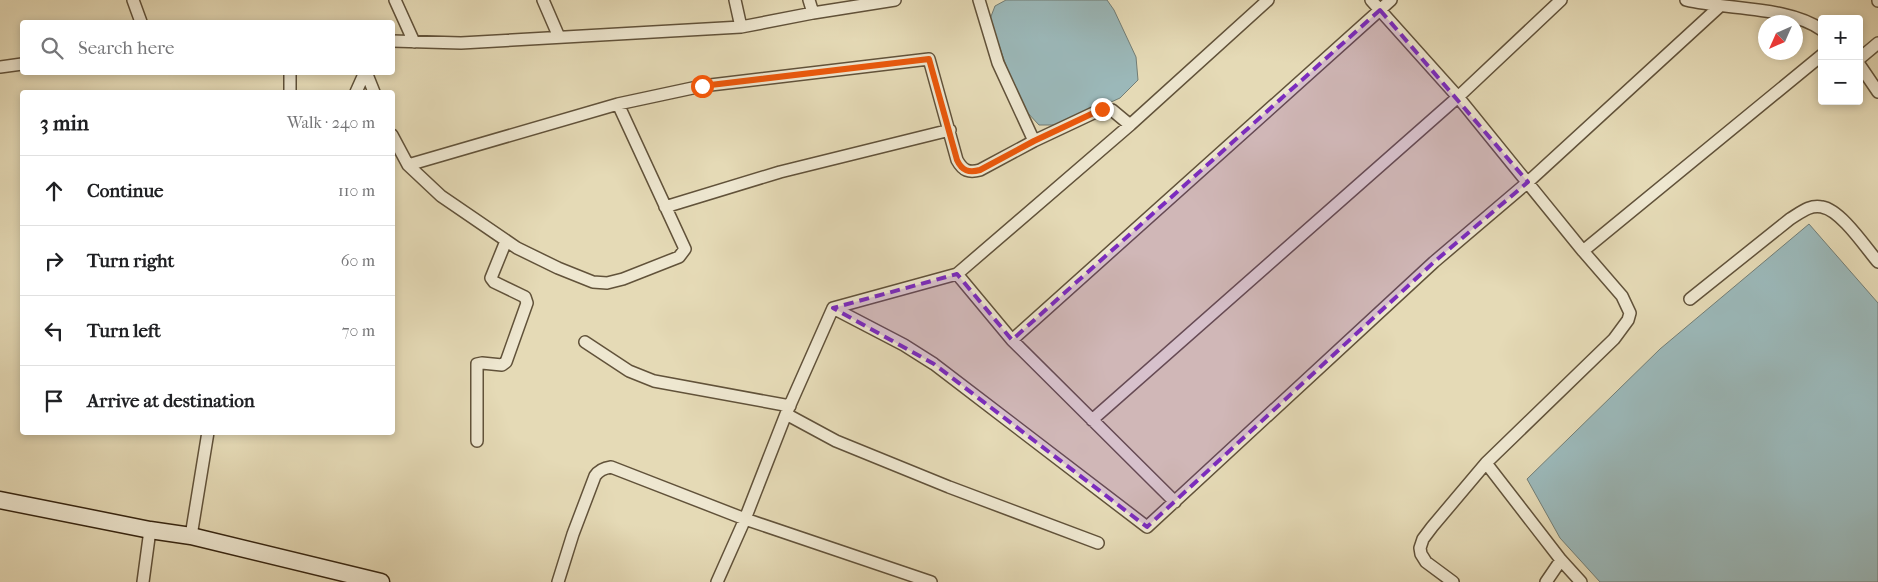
<!DOCTYPE html>
<meta charset="utf-8">
<style>
:root{--surface:#fff;--page:#f2f2f2;--text:#202124;--muted:#757577;--line:#e0e0e0}
body{margin:0;font-family:"IM FELL French Canon",serif;background:var(--page);color:var(--text)}
.controls{position:absolute;right:15px;top:15px;display:grid;overflow:hidden;border-radius:5px;box-shadow:0 2px 8px #0003}
.controls button{width:45px;height:45px;display:grid;place-items:center;padding:0;border:0;border-bottom:1px solid var(--line);background:var(--surface);color:var(--text);font:25px sans-serif}
.compass{position:absolute;left:1758px;top:15px;width:45px;height:45px;border-radius:50%;background:var(--surface);box-shadow:0 2px 8px #0003;rotate:225deg}
.stop{position:absolute;width:15px;height:15px;margin:-11px;border:4px solid #ea580c;border-radius:50%;background:#fff}
.stop.end{background:#ea580c;border-color:#fff;box-shadow:0 1px 5px #0008}
.list{margin:0;padding:0;list-style:none}
h2{display:flex;justify-content:space-between;align-items:center;height:65px;margin:0;padding:0 20px;font-size:21px}
h2 small{font-size:16px;font-weight:400;color:var(--muted)}
.list li{display:grid;grid-template-columns:32px 1fr auto;gap:15px;align-items:center;box-sizing:border-box;height:70px;padding:0 20px;border-top:1px solid var(--line)}
.list b{display:block;font-size:19px;white-space:nowrap}
.list em{font-size:16px;font-style:normal;color:var(--muted)}
.icon{flex:none;width:28px;height:28px;fill:none;stroke:currentColor;stroke-width:2;stroke-linecap:round;stroke-linejoin:round}
.map{position:relative;flex:none;width:1878px;height:582px;overflow:hidden}
.search{position:absolute;background:var(--surface);box-shadow:0 2px 8px #0003;left:20px;top:20px;width:375px;height:55px;display:flex;align-items:center;gap:12px;box-sizing:border-box;padding:0 18px;border-radius:5px;color:var(--muted);font-size:19px}
.panel{position:absolute;background:var(--surface);box-shadow:0 2px 8px #0003;left:20px;top:90px;width:375px;height:345px;border-radius:5px}
.map>svg:first-child{display:block}
.water{fill:#9bb8b9;stroke:#727d75}
.lines{fill:none;stroke-linecap:round;stroke-linejoin:round}
.street-casing{stroke:#61523a;stroke-width:14}
.secondary-casing{stroke:#352410;stroke-width:19}
.street{stroke:#eee7d0;stroke-width:11}
.secondary{stroke:#eee7d0;stroke-width:16}
.route{stroke:#ea580c;stroke-width:6}
.marked{fill:#7b2cbf;fill-opacity:0.2;stroke:#7b2cbf;stroke-width:4;stroke-dasharray:10 6;stroke-linejoin:round}
</style>
<div class="map">
<svg width="1878" height="582" viewBox="0 0 1878 582">
<rect width="100%" height="100%" fill="#e5dab6"/>
<filter id="stains"><feTurbulence type="fractalNoise" baseFrequency=".004" numOctaves="4"/><feColorMatrix values="0 0 0 0 .2 0 0 0 0 .09 0 0 0 0 .02 0 0 0 .5 -.17"/></filter>
<radialGradient id="worn" r=".72"><stop offset=".6" stop-color="#630" stop-opacity="0"/><stop offset="1" stop-color="#630" stop-opacity=".3"/></radialGradient>
<!-- water -->
<path class="water" d="M1006,0h101l7,10 22,47 2,23 -18,18 -51,23 -15,4h-15l-13,-14 -12,-22 -24,-70 5,-13z
M1809,224l69,79v279h-278l-40,-44 -33,-59 133,-130z"/>
<g class="lines">
<!-- street casing -->
<g class="street-casing">
<path id="street" d="M133,0l8,22
M395,0l19,42
M543,0l16,37
M735,0l6,27
M809,0l4,13
M979,0l19,63 36,78
M1371,0l87,97 125,154 39,45 8,17 -2,7 -14,19 -128,124 -54,64 -9,12 -3,9 1,6 5,8 27,20
M1686,0c41,10 102,6 136,30
M1878,0v1
M392,41l69,2 280,-16 72,-14 82,-13
M1859,59l19,-16
M1859,64l19,28
M0,67l22,-3
M366,72l8,20
M290,92v-20
M356,92l9,-20
M392,135l16,30 33,31 76,52 41,20 35,14 14,1 16,-4 56,-22 6,-8 -67,-145
M408,165l210,-61 84,-18 227,-27 28,101c6,11 12,13 23,10l54,-29 68,-32 10,1 18,15
M665,207l115,-35 170,-42
M1583,251l239,-196
M957,274l55,66 163,162
M1690,299l100,-80c10,-6 20,-15 32,-12 19,3 44,41 56,55
M833,308l71,37 30,19 213,163 287,-265 94,-80 191,-175
M1012,340l379,-340
M585,342l44,29 25,10 136,25
M786,414l50,27 113,46 149,56
M1092,420l366,-323 103,-97
M477,441v-77l5,-1 20,2 4,-3 21,-59 -2,-6 -31,-15 -3,-4 15,-37
M1486,463l75,97 20,22
M191,536l17,-104
M143,582l7,-52
M558,582l15,-48 22,-58c4,-6 9,-8 16,-9l134,52 186,63
M717,582l28,-63 41,-105 47,-106 124,-34 173,-149 138,-125
M1546,582l15,-22"/>
</g>
<!-- secondary casing -->
<g class="secondary-casing">
<path id="secondary" d="M0,500l150,30 41,6 190,46"/>
</g>
<!-- street -->
<use href="#street" class="street"/>
<!-- secondary -->
<use href="#secondary" class="secondary"/>
</g>
<g class="lines">
<!-- route -->
<path class="route" d="M702,86l227,-27 28,101c5,11 12,13 23,10l54,-29 68,-32"/>
</g>
<!-- marked area -->
<path class="marked" d="M1380,10l148,172 -94,80 -287,265 -213,-163 -101,-56 124,-34 55,66z"/>
<rect width="100%" height="100%" filter="url(#stains)"/>
<rect width="100%" height="100%" fill="url(#worn)"/>
</svg>
<div class="controls">
<button>+</button>
<button>−</button>
</div>
<svg class="compass" viewBox="-18 -18 36 36"><path d="M0-13l5 13h-10z" fill="#e53935"/><path d="M0 13l5-13h-10z" fill="#757577"/></svg>
<div class="stop" style="left:702px;top:86px"></div>
<div class="stop end" style="left:1102px;top:109px"></div>
<div class="search"><svg class="icon" aria-label="search" viewBox="0 0 24 24"><circle cx="10" cy="10" r="6"/><path d="M15 15l6 6"/></svg>Search here</div>
<section class="panel">
<h2>3 min<small>Walk · 240 m</small></h2>
<ul class="list">
<li><svg class="icon" aria-label="ahead" viewBox="0 0 24 24"><path d="M12 20V5M6 11l6-6 6 6"/></svg><div><b>Continue</b></div><em>110 m</em></li>
<li><svg class="icon" aria-label="right" viewBox="0 0 24 24"><path d="M7 20v-9h11M14 6l5 5-5 5"/></svg><div><b>Turn right</b></div><em>60 m</em></li>
<li><svg class="icon" aria-label="left" viewBox="0 0 24 24"><path d="M17 20v-9H6M10 6l-5 5 5 5"/></svg><div><b>Turn left</b></div><em>70 m</em></li>
<li><svg class="icon" aria-label="arrive" viewBox="0 0 24 24"><path d="M6 21V4h12l-3 4 3 4H6"/></svg><div><b>Arrive at destination</b></div></li>
</ul>
</section>
</div>
